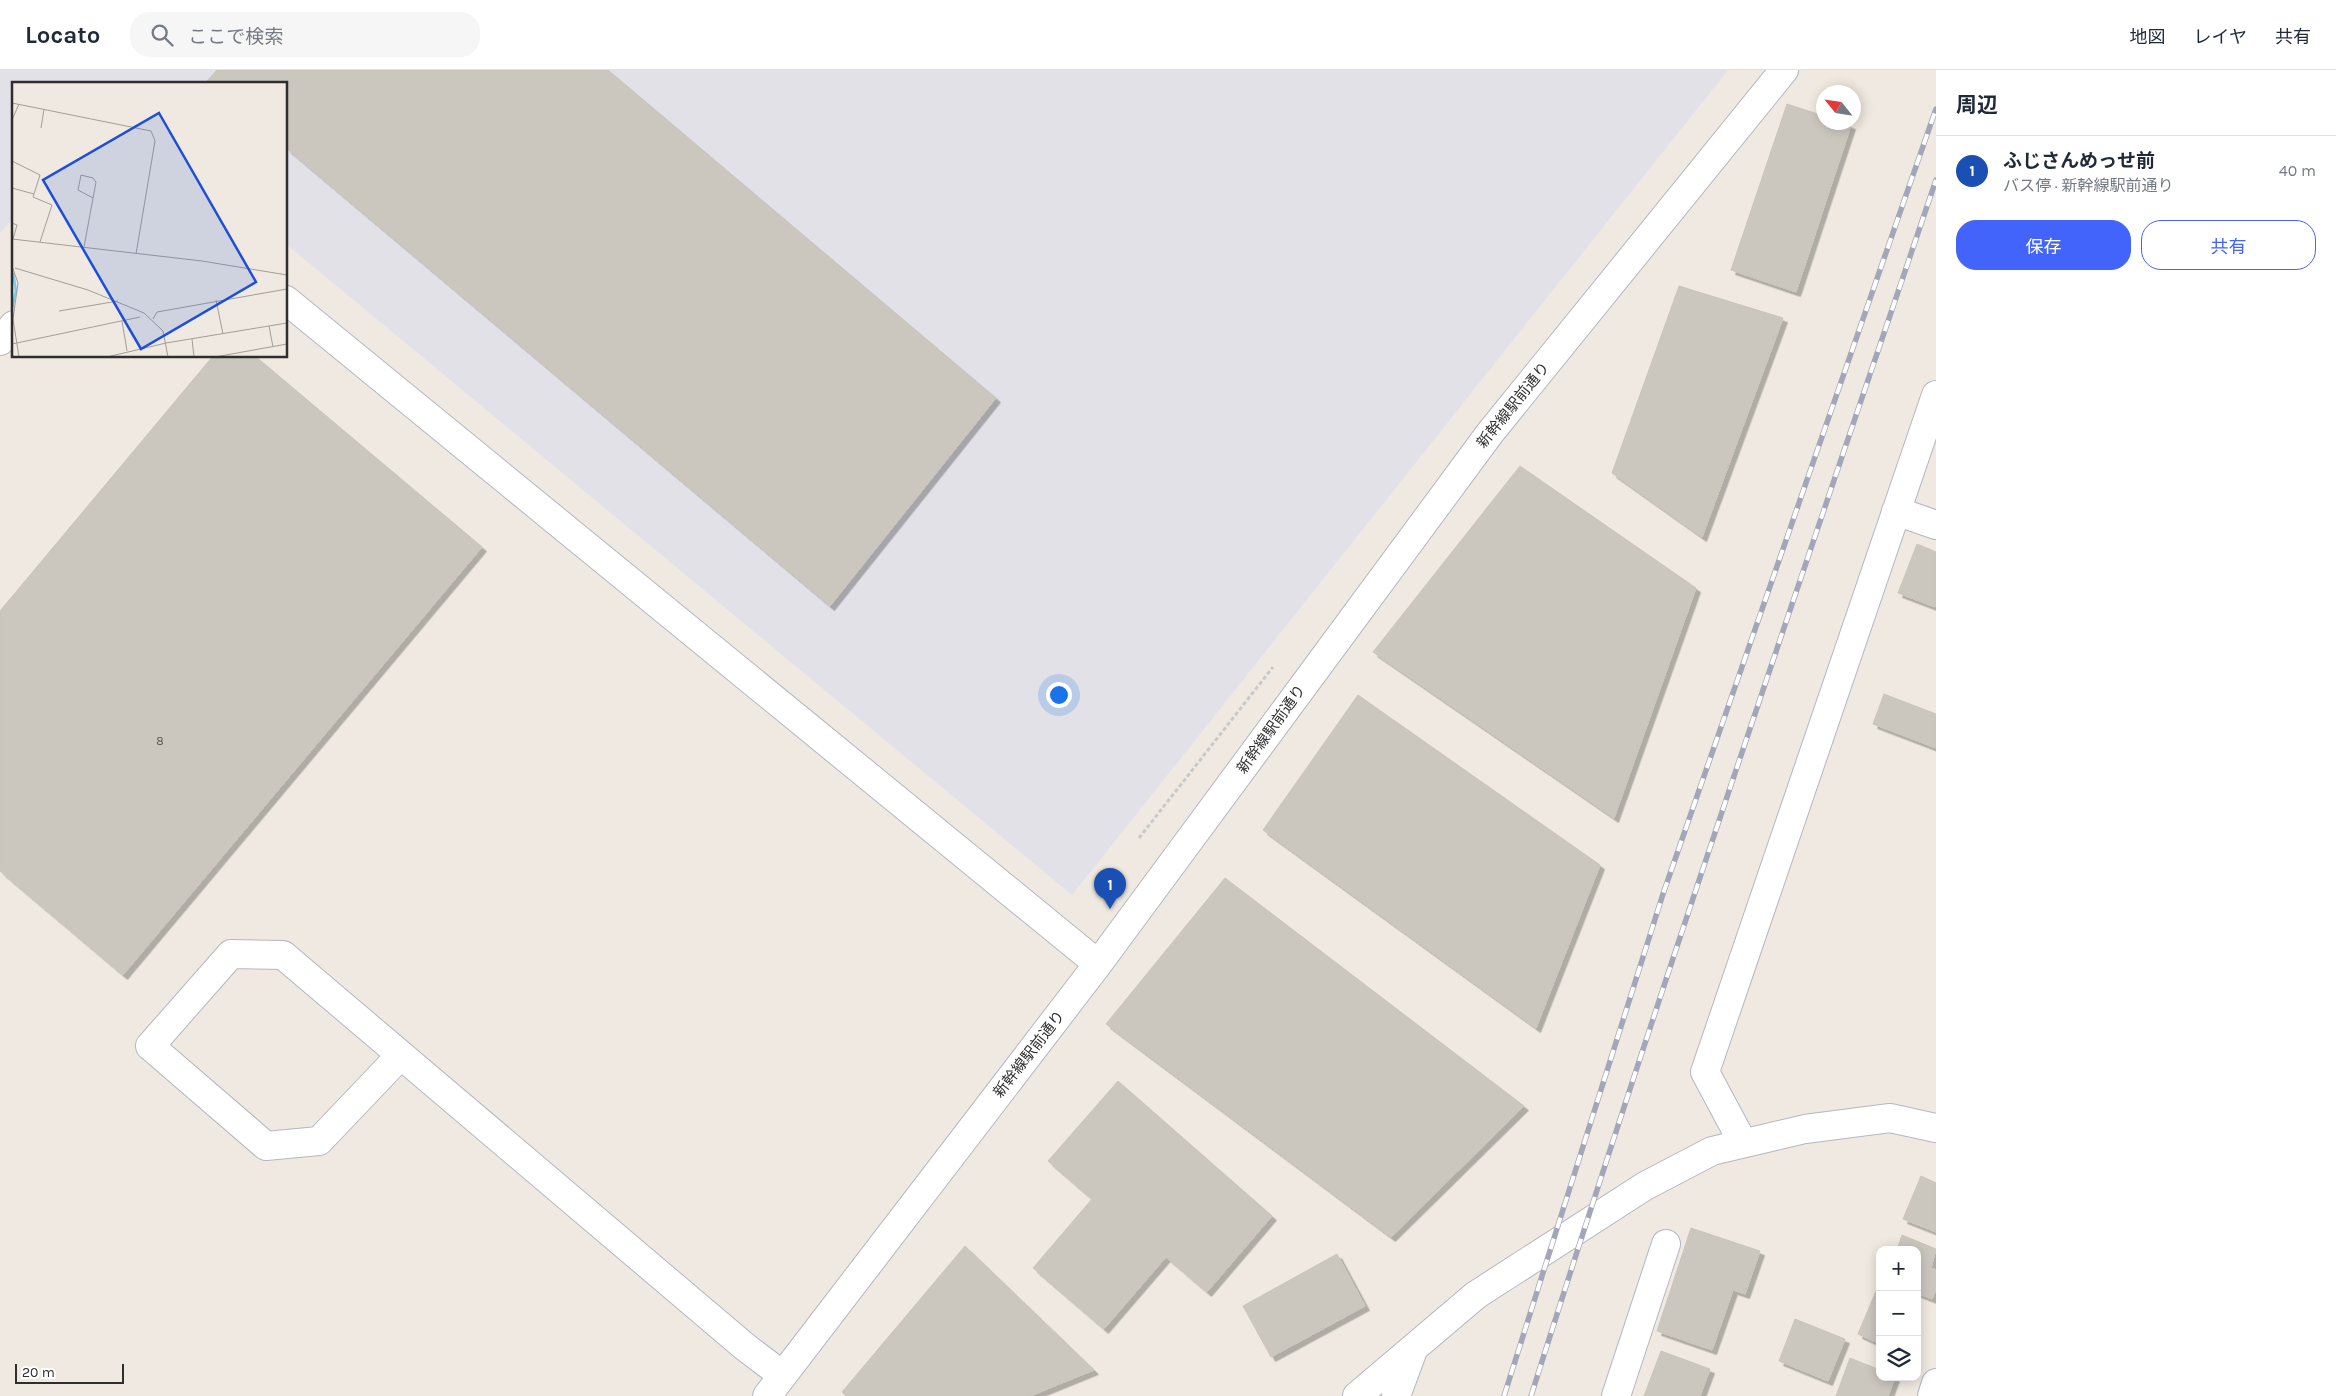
<!DOCTYPE html>
<html lang="ja">
<meta charset="utf-8">
<style>
:root{--surface:#fff;--page:#f6f6f7;--text:#1f2937;--muted:#747a83;--line:#e0e1e3;--accent:#4264fb}
body{margin:0;font-family:Karla,"Noto Sans JP",sans-serif;background:var(--page);color:var(--text)}
.controls{position:absolute;right:15px;bottom:15px;display:grid;overflow:hidden;border-radius:10px;box-shadow:0 2px 12px #0003}
.controls button{width:45px;height:45px;display:grid;place-items:center;padding:0;border:0;border-bottom:1px solid var(--line);background:var(--surface);color:var(--text);font:25px sans-serif}
.compass{position:absolute;left:1816px;top:15px;width:45px;height:45px;border-radius:50%;background:var(--surface);box-shadow:0 2px 12px #0003;rotate:300deg}
.scale{position:absolute;left:15px;bottom:12px;width:109px;box-sizing:border-box;padding-left:5px;border:2px solid #2e2e2e;border-top:0;font-size:14px;line-height:18px;white-space:nowrap;color:#2e2e2e;-webkit-text-stroke:4px #fff;paint-order:stroke}
.you{position:absolute;left:1058px;top:624px;width:18px;height:18px;margin:-12px;border:4px solid #fff;border-radius:50%;background:#1a73e8;box-shadow:0 0 0 8px #1a73e833}
.badge{display:grid;place-items:center;width:32px;height:32px;border-radius:50%;background:var(--accent);color:#fff;font-size:16px;font-weight:700}
.pin{position:absolute;translate:-50% -41px;filter:drop-shadow(0 1px 2px #0008)}
.pin::after{content:'';position:absolute;top:26px;width:18px;height:15px;background:inherit;clip-path:polygon(0 0,100% 0,50% 100%)}
.list{margin:0;padding:0;list-style:none}
h2{display:flex;justify-content:space-between;align-items:center;height:65px;margin:0;padding:0 20px;font-size:21px}
h2 small{font-size:16px;font-weight:400;color:var(--muted)}
.list li{display:grid;grid-template-columns:32px 1fr auto;gap:15px;align-items:center;box-sizing:border-box;height:70px;padding:0 20px;border-top:1px solid var(--line)}
.list b{display:block;font-size:19px;white-space:nowrap}
.list p{margin:0;font-size:16px;white-space:nowrap;color:var(--muted)}
.list em{font-size:16px;font-style:normal;color:var(--muted)}
.actions{display:flex;gap:10px;padding:15px 20px}
.actions a{flex:1;padding:11px 0;border:1px solid var(--accent);border-radius:20px;text-align:center;font-size:18px;color:var(--accent)}
.actions .main{background:var(--accent);color:#fff}
.icon{flex:none;width:28px;height:28px;fill:none;stroke:currentColor;stroke-width:2;stroke-linecap:round;stroke-linejoin:round}
.map{position:relative;flex:none;width:1936px;height:1326px;overflow:hidden}
header{display:flex;align-items:center;gap:30px;box-sizing:border-box;height:70px;padding:0 25px;background:var(--surface);border-bottom:1px solid var(--line)}
header strong{font-size:24px}
nav{display:flex;gap:28px;margin-inline-start:auto;font-size:18px}
.search{width:350px;height:45px;background:var(--page);display:flex;align-items:center;gap:12px;box-sizing:border-box;padding:0 18px;border-radius:20px;color:var(--muted);font-size:19px}
main{display:flex}
aside{flex:1;background:var(--surface)}
.map>svg:first-child{display:block}
.industrial{fill:#e3e1e8}
.building{fill:#cbc7bf;stroke:#cbc5ba;filter:url(#shadow)}
.lines{fill:none;stroke-linecap:round;stroke-linejoin:round}
.minor-casing{stroke:#b4b7c1;stroke-width:30}
.path{stroke:#c9c9c9;stroke-width:3;stroke-dasharray:4 2.5;stroke-linecap:butt}
.minor{stroke:#fff;stroke-width:28}
.rail-casing{stroke:#a3a6b8;stroke-width:5.5}
.rail{stroke:#fff;stroke-width:4;stroke-dasharray:11;stroke-linecap:butt}
.labels{text-anchor:middle;stroke-width:4;stroke-linejoin:round;paint-order:stroke}
.number-label{font-size:12px;fill:#555452}
.street-label{font-size:15px;fill:#2e2e2e;stroke:#fff}
.inset-river{fill:none;stroke:#75cff0;stroke-width:2.5}
.inset-road{fill:none;stroke:#a29e99;stroke-width:1}
.view{fill:#1d4ed8;fill-opacity:0.15;stroke:#1d4ed8;stroke-width:2.5}
.inset-edge{fill:none;stroke:#2e2e2e;stroke-width:2.5}
</style>
<header>
<strong>Locato</strong>
<div class="search"><svg class="icon" aria-label="search" viewBox="0 0 24 24"><circle cx="10" cy="10" r="6"/><path d="M15 15l6 6"/></svg>ここで検索</div>
<nav><a>地図</a><a>レイヤ</a><a>共有</a></nav>
</header>
<main>
<div class="map">
<svg width="1936" height="1326" viewBox="0 0 1936 1326">
<defs>
<filter id="shadow"><feDropShadow dx="4.5" dy="4.5" stdDeviation="0" flood-color="#0004"/></filter>
</defs>
<rect width="100%" height="100%" fill="#efe9e1"/>
<!-- industrial -->
<path class="industrial" d="M0,0h1728l-656,825 -786,-651v-160h-272v133l-14,16z"/>
<!-- building -->
<path class="building" d="M217,0h391l388,328 -166,208 -544,-458v-64h-76l-3,-3z
M1787,34l37,12v6h18l9,3 -55,167 -65,-22z
M1679,216l104,32 -81,219 -90,-64z
M213,286h42l227,191 -359,428 -123,-104v-260z
M1520,396l176,122 -82,230 -241,-166z
M1917,474l19,8 -1,55 -37,-14z
M1884,624l52,20v34l-63,-24z
M1358,625l242,170 -64,163 -273,-198z
M1225,808l299,228 -133,131 -285,-213z
M1118,1011l154,135 -65,76 -41,-35 -62,72 -71,-61 59,-69 -44,-38z
M1921,1106l15,7v49l-33,-13z
M1691,1158l69,23 -15,43 -12,-4 -21,60 -55,-19z
M1902,1165l34,14 -5,19 5,2v19l-4,10 -15,-6v-43h-20z
M965,1176l129,124 -64,26h-184l-4,-4z
M1337,1184l28,52 -94,51 -28,-51z
M1876,1221l4,1v52l-22,-10z
M1795,1249l50,20 -17,42 -49,-20z
M1661,1281l49,18 -10,27h-56z
M1850,1288l30,12v7h15l-7,19h-52z"/>
<g class="lines">
<!-- minor casing -->
<g class="minor-casing">
<path id="minor" d="M286,230l812,664
M0,271l14,-16
M1896,441l40,14
M400,986l-81,85 -53,5 -116,-100 81,-92 52,1 461,391 38,29
M1743,1073l-38,-71 231,-677
M767,1326l331,-432 392,-531 294,-363
M1357,1326l119,-101 169,-109 67,-35 93,-22 85,-11 46,10
M1396,1326l17,-46
M1616,1326l50,-152
M1932,1326l4,-13"/>
</g>
<!-- path -->
<path class="path" d="M1139,768l134,-171"/>
<!-- minor -->
<use href="#minor" class="minor"/>
<!-- rail casing -->
<g class="rail-casing">
<path id="rail" d="M1504,1326l159,-502 273,-785
M1531,1326c129,-408 268,-812 405,-1216"/>
</g>
<!-- rail -->
<use href="#rail" class="rail"/>
</g>
<g class="labels">
<!-- number labels -->
<g class="number-label">
<text x="160" y="675">8</text>
</g>
<!-- street labels -->
<g class="street-label">
<text transform="translate(1513 335) rotate(-51)" y="5">新幹線駅前通り</text>
<text transform="translate(1271 659) rotate(-54)" y="5">新幹線駅前通り</text>
<text transform="translate(1029 984) rotate(-52)" y="5">新幹線駅前通り</text>
</g>
</g>
<!-- overview -->
<g transform="translate(12 12)">
<rect width="275" height="275" fill="#efe9e1"/>
<path class="inset-river" d="M0,226l4,-17 -3,-18"/>
<path class="inset-road" d="M0,21l139,28 4,10 -19,113M0,38l7,-16M29,46l3,-19M0,79l28,14 -7,22 19,8 -12,37M0,106l22,6M0,141l5,2 -4,14M0,157l190,22 85,14M72,165l12,-65 -3,-4 -12,-3 -3,15 15,8M0,184l6,17 -5,36 6,38M3,186l73,22 56,23 19,18 5,26M204,218l7,34M47,229l59,-10M141,237l4,-7 130,-23M110,239l5,30M257,244l4,21M180,257l2,18M0,262l128,-27M95,275l59,-14 121,-20M203,275l72,-13"/>
<path class="view" d="M147,31l97,169 -115,67 -98,-169z"/>
<rect width="275" height="275" class="inset-edge"/>
</g>
</svg>
<div class="controls">
<button>+</button>
<button>−</button>
<button><svg class="icon" aria-label="layers" viewBox="0 0 24 24"><path d="M12 4l9 5-9 5-9-5zM3 14l9 5 9-5"/></svg></button>
</div>
<svg class="compass" viewBox="-18 -18 36 36"><path d="M0-13l5 13h-10z" fill="#e53935"/><path d="M0 13l5-13h-10z" fill="#747a83"/></svg>
<div class="scale">20 m</div>
<div class="you"></div>
<div class="pin badge" style="left:1110px;top:839px;background:#1a4fb4">1</div>
</div>
<aside>
<h2>周辺<small></small></h2>
<ul class="list">
<li><span class="badge" style="background:#1a4fb4">1</span><div><b>ふじさんめっせ前</b><p>バス停 · 新幹線駅前通り</p></div><em>40 m</em></li>
</ul>
<div class="actions"><a class="main">保存</a><a>共有</a></div>
</aside>
</main>
